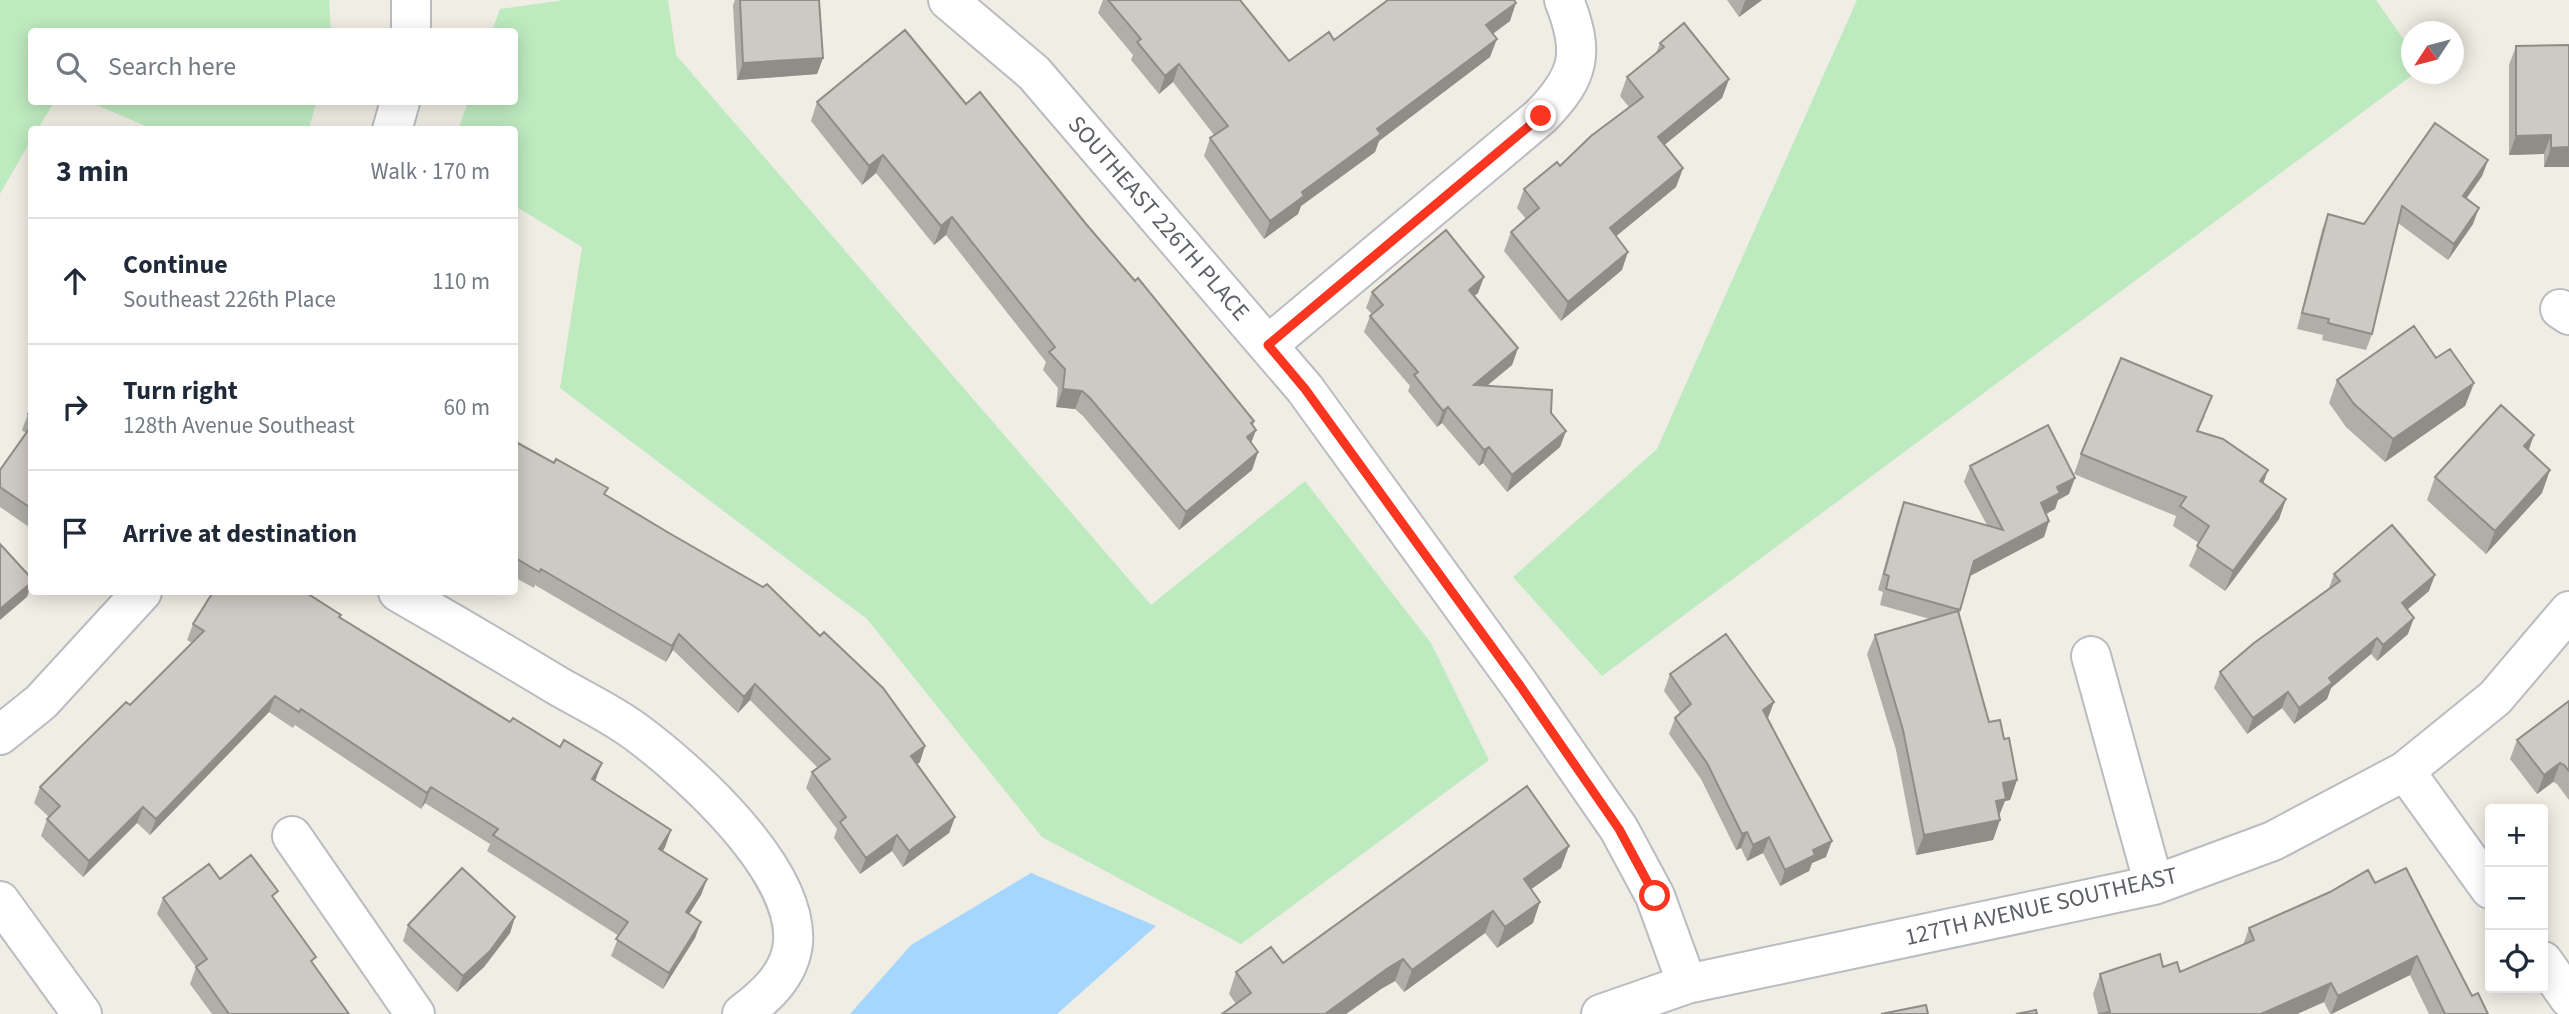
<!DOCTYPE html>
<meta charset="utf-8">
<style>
:root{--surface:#fff;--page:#f2f2f3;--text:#1f2937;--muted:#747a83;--line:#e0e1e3}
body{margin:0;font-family:"Source Sans 3",sans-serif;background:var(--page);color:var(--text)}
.controls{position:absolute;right:21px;bottom:21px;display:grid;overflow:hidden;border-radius:7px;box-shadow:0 4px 18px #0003}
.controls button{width:63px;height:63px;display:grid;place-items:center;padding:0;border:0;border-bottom:2px solid var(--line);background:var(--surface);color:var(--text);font:35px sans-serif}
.compass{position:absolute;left:2401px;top:21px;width:63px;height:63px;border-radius:50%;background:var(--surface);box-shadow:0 4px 18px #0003;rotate:234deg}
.stop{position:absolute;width:21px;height:21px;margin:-16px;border:5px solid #fa3520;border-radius:50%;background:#fff}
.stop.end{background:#fa3520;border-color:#fff;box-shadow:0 2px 7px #0008}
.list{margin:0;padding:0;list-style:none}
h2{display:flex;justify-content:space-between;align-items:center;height:91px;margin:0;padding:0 28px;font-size:30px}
h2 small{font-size:23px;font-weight:400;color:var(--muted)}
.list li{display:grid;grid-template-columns:46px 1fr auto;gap:21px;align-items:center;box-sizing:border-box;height:126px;padding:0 28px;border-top:2px solid var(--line)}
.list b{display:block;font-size:26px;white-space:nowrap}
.list p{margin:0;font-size:23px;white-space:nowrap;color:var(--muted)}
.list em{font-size:23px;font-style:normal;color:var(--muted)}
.icon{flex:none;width:38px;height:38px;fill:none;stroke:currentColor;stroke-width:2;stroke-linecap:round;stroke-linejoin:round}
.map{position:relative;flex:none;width:2569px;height:1014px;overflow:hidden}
.search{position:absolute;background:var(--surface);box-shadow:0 4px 18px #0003;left:28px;top:28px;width:490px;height:77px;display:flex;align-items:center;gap:18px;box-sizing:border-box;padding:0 24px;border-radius:7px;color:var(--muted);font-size:26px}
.panel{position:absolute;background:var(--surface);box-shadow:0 4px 18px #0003;left:28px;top:126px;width:490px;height:469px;border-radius:7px}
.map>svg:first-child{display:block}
.green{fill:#beeabf}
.water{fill:#a5d6ff}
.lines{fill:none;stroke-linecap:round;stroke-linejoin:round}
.minor-casing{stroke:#b9bcc1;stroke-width:42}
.minor{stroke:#fff;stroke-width:38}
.wall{fill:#b0aea8}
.shaded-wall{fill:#908d88}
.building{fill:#cdcac3;stroke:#908d88;stroke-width:2}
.route{stroke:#fa3520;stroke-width:9}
.labels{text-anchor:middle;stroke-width:6;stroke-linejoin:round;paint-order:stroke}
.street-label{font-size:24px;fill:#5c6066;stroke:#fff}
</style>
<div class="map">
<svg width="2569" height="1014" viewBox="0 0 2569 1014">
<rect width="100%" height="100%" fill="#f0ede4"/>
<!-- green -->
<path class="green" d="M0,0h329l2,31 -299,1v70h22l-16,27 -6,1 -1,10 -31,54z
M564,0h104l8,55 475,550 154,-124 126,162 58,117 -248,184 -199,-107 -175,-218 -307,-231 22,-141 -67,-41 -1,-76 -56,-1 10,-27h46v-70l-22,-1 8,-22z
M1857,0h519l35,50 3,24 -812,602 -89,-99 144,-128z
M89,102h227l-7,28 -156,-1z"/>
<!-- water -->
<path class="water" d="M1031,873l125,53 -99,88h-207l61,-69z"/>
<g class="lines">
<!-- minor casing -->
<g class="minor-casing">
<path id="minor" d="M948,0l86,73 271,316 216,298 98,142 36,67 32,88
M411,32v-32
M392,130l8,-28
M2560,309l9,6
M1268,345l273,-229c39,-40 44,-63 23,-116
M398,592c54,31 107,62 160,94 26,15 54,28 78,46 54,40 163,138 157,211 -3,32 -28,54 -51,71
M2091,656l63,229
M0,735l41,-33 101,-110
M2405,771l85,118
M292,836l123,178
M0,901l82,113
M2543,961l26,37
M1601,1014l86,-30 467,-99 119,-44 132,-70 90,-73 74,-87"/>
</g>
<!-- minor -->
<use href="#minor" class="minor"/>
</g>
<!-- wall -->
<path class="wall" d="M735,0h84l4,58 -6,16 -80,6 -4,-75z
M1103,0h137l49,61 45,-21 176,-19 -17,13 -3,23 -111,84 -4,11 -74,54 -3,8 -34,25 -60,-83 6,-18 4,-3 -41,-53 -14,12 -28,-34 2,-5 -35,-42z
M1727,0h35l-23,17z
M1660,43l69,36 -7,19 -58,47 19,23 -7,19 -60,49 6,34 -61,51 -57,-70 7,-19 15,-13 -9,-11 7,-19 36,-23 69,-59 -9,-11 7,-19 29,-24z
M2569,45v122h-25v-13l-35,1v-90l7,-19z
M817,102l149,2 120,120 168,197 -1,4 3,5 -5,13 7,9 -6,18 -73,60 -96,-114 -8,-7 -19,-2 2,-19 -15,-18 3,-8 -100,-127 -12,10 -58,-72 -14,12 -51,-64z
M2488,160l-6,16 -16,22 7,26 -25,36 -50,-37 -26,111 -6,16 -44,-10 1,-5 -26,-6 25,-99 6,-16 36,10z
M1372,292l106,1 -4,3 44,52 -6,17 -25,21 64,27 15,18 -6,16 -53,45 -24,-29 -4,3 -37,-43 -5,4 -29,-36 2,-5 -46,-54 6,-16 2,-2 -6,-6z
M2436,358l38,25 -9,23 -80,56 -39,-35 -17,-24 8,-23z
M32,408v121l-32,-22v-37l26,-37 -4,-3 6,-16z
M2205,416l-7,15 65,52 23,16 -7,20 -54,72 -36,-25 10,-23 -26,-17 3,-10 -102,-42 7,-20z
M514,441l91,54 315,267 -3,2 38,53 -6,16 -46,34 -11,-16 -32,23 -26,-36 3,-9 -31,-41 6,-16 6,-4 -68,-68 -12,13 -65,-63 -7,12 -131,-77 -1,3 -20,-11z
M2529,450l13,43 -56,61 -59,-54 8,-23z
M1970,466l99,28 -11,6 -3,9 -9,5 3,7 -5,16 -74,39 -11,38 30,108 15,17 13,41 -7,20 -5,1 -6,15 1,4 -7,20 -77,15 -20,-105 -29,-96 8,-19 55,-16 -50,-14 3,-13 -5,-2 20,-72 6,-16 83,23 -23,-43z
M2334,574l95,17 -22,19 1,24 -31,27 -6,-7 -40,34 -4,11 -33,25 -12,-16 -35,26 -33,-46 6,-16 109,-84z
M341,615l-1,3 256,161 -1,2 76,49 -6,17 -2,4 44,28 -6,16 -12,19 12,8 -6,16 -32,51 -52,-33 8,-20 -132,-85 3,-7 -65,-41 -4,6 -126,-84 -2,3 -24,-16 -119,123 -13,-12 -54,54 -42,-41 6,-17 2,-2 -15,-14 6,-16 90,-82 62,-62 -5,-3 6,-16z
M1670,674l104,28 -7,16 59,139 -14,6 -3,8 -29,15 -17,-33 -16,8 -6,-13 -5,2 -35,-71 -32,-45 6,-16 5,-5 -16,-22z
M2569,701v99l-12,-16 -4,-2 -16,12 -27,-35 7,-19z
M1561,868l-30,21 2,34 -36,25 -12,-15 -81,59 -9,-11 -14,8 -35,25h-124l14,-10 -7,-10 7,-22 47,-9z
M220,879l55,21 38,65 36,49h-137l-22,-30 6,-17 -39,-53 6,-16z
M2375,883l97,113 16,18h-59l-19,-39 -78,39h-2l-6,-12 -27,12h-199l-5,-20 7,-20 63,-7 17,5 63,-27 6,-17z
M515,917l-5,16 -26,34 -27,25 -54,-51 5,-16z"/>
<!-- shaded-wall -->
<path class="shaded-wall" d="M1746,0h16l-23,17 6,-16z
M1516,3l-6,18 -30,22 6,-18z
M1497,39l-7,18 -111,84 -4,11 -74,54 -3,8 -34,25 6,-18 32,-29 75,-63z
M823,58l-6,16 -80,6 6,-17z
M1179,64l-6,18 -14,12 6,-18z
M1729,79l-7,19 -71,58 7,-19z
M2551,135l-7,19 -35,1 7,-19z
M2569,147v20h-25l7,-19z
M883,155l-7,18 -14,12 7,-19z
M2488,160l-6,16 -25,36 6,-16z
M1683,168l-7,19 -73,60 7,-19z
M2479,208l-6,16 -25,36 6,-16z
M952,217l-6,18 -12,10 7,-19z
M1628,252l-6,18 -61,51 7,-19z
M1484,277l-6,16 -15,13 6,-16z
M1518,348l-6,17 -44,36 6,-16z
M2474,383l-9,23 -80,56 8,-23z
M1063,389l19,2 -7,18 -19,-2z
M1448,407l-6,16 -5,4 6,-16z
M1254,421l-5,15 7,-6 -7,18 -9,7 11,-32z
M1566,431l-6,16 -53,45 5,-17z
M2534,435l-8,23 -2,-12z
M1489,447l-6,16 -4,3 5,-16z
M1258,452l-6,18 -73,60 7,-18z
M2268,470l-7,20 -1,-9z
M2550,470l-8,23 -56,61 9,-23z
M2075,478l-6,16 -11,6 -3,9 -20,11 6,-17 16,-16z
M2286,499l-7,20 -54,72 8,-20z
M2049,521l-5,16 -76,40 6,-16z
M2435,575l-6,16 -33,28 6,-16z
M32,582l-5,15 -27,23v-11z
M2414,618l-6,16 -31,27 6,-16z
M679,634l-6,16 -7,12 6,-16z
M2377,638l-6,16 -40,34 -4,11 -33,25 5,-16 30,-30z
M755,684l-5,16 -12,13 6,-16z
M2288,692l-6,16 -35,26 6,-16z
M275,696l-6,16 -119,123 6,-16z
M1774,702l-6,16 -11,8 6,-16z
M925,746l-5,16 -15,11 6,-17z
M602,763l-6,16 -10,16 6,-16z
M2560,763l-7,19 -16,12 7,-19z
M2017,780l-7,20 -5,1 -7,17 -9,2 14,-37z
M431,787l-6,16 -4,6 6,-16z
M143,807l-6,16 -54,54 6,-16z
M955,817l-6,16 -46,34 6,-16z
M2000,820l-7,20 -77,15 8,-20z
M671,830l-6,17 -12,18 6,-16z
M1747,832l-6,16 -5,2 6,-16z
M897,835l-5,16 -32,23 6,-16z
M1769,837l-6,16 -16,8 6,-16z
M1832,841l-6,16 -14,6 -3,8 -29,15 5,-16 28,-20z
M1569,846l-8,22 -45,32 8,-21z
M707,879l-6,16 -21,33 6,-16z
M1540,902l-7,21 -36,25 8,-21z
M1493,911l-8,22 -81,59 8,-22z
M515,917l-5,16 -26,34 -27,25 6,-16z
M701,922l-6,16 -32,51 6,-16z
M2417,956l-7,19 -79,39 7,-18z
M1403,959l-8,22 -14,8 -35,25h-21l63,-46z
M2331,983l-7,19 -27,12h-36z"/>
<!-- building -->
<path class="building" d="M740,0h79l4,58 -80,5z
M1108,0h132l49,61 40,-29 5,8 54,-40h126l2,3 -30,22 11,14 -120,90 4,5 -79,58 2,4 -34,25 -60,-83 18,-12 -49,-62 -14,12 -28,-34 4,-3z
M1684,23l45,56 -71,58 25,31 -73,60 18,24 -60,50 -57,-70 28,-24 -15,-19 33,-27 3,4 31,-30 52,-39 -16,-20 37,-30 -4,-4z
M905,30l61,74 14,-12 106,132 49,57 3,-3 116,143 -3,2 5,7 -9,7 11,15 -72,60 -96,-114 -8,-7 -19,-2 2,-20 -16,-17 6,-5 -103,-130 -11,9 -58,-71 -14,11 -52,-64z
M2569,45v102l-18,1v-13l-35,1v-90z
M2435,123l53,37 -25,36 16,12 -25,36 -52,-38 -30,128 -44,-11 1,-4 -27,-6 26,-99 36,10z
M1446,230l38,47 -15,13 49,58 -44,37 78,5 -1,23 15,18 -54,44 -23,-28 -5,3 -36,-43 -5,4 -29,-36 4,-3 -48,-56 13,-11 -11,-13z
M2414,326l22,32 14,-9 24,34 -81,56 -39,-35 -17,-24z
M2121,358l91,38 -15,35 26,8 45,31 -8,11 26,18 -53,72 -36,-25 12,-20 -29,-20 6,-9 -105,-43z
M2501,405l33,30 -10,11 26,24 -55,61 -60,-54z
M32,408v9l-4,-3z
M32,425v84l-32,-22v-17z
M2048,425l27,53 -18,9 3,6 -19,10 8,18 -75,40 -14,49 -74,-21 3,-13 -5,-2 20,-72 99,28 -33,-64z
M514,441l40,22 2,-4 52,29 -4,6 65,39 94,54 4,-3 53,52 4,-4 59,56 42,58 -14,10 44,61 -46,34 -12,-16 -31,23 -26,-36 6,-5 -34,-45 18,-13 -75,-75 -11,13 -65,-63 -7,12 -131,-77 -2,3 -25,-15z
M2392,525l43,50 -33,28 12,15 -31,27 -6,-7 -48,40 3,5 -33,25 -11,-16 -35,26 -33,-46 34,-29 86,-62 -6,-7z
M0,544l32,35v3l-32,27z
M213,592h85l4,2 1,-2h2l36,23 -2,2 171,105 3,-4 47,29 4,-7 38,23 -10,16 79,51 -12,19 48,30 -21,33 15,10 -32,51 -53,-34 12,-17 -135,-87 5,-6 -67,-42 -4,6 -126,-84 -2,3 -24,-16 -119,123 -13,-12 -54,54 -42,-42 13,-13 -20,-19 86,-85 4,3 74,-74 -11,-7z
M1958,611l31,111 11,-2 4,19 5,-1 8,42 -14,3 3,16 -10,2 4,19 -76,15 -21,-105 -28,-95z
M1726,634l48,68 -11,8 69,131 -19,9 2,5 -30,15 -16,-33 -16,8 -6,-13 -5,2 -35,-71 -32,-45 16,-14 -21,-30z
M2569,701v70l-5,-6 -4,-2 -16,12 -27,-35z
M1527,786l42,60 -45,33 16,23 -35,25 -12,-16 -81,59 -9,-11 -15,9 -63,46h-103l29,-21 -15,-21 35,-25 12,16z
M251,855l27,36 -6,5 44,61 -5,4 38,53h-120l-33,-47 11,-8 -44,-61 46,-34 11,15z
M462,868l53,49 -25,34 -27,25 -55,-51z
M2406,868l66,128 6,-3 10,21h-43l-28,-58 -79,40 -7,-13 -70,31h-162l11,-2 -10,-38 60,-20 3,13 14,-5 3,10 74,-32 -5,-12 81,-36 38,-22 7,13z
M1926,1005l2,9h-47z
M2036,1010l1,4h-21z"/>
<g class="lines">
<!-- route -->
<path class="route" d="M1541,116l-273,229 37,44 216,298 98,142 36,67"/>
</g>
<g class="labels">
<!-- street labels -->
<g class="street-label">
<text transform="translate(1159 218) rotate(49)" y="8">SOUTHEAST 226TH PLACE</text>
<text transform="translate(2041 906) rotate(-13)" y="8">127TH AVENUE SOUTHEAST</text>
</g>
</g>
</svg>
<div class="controls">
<button>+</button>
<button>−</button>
<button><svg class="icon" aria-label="locate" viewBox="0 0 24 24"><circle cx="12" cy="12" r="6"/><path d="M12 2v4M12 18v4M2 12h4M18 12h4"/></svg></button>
</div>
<svg class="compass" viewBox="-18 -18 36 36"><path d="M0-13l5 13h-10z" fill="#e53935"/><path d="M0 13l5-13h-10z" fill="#747a83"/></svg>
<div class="stop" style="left:1655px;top:896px"></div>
<div class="stop end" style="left:1541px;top:116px"></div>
<div class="search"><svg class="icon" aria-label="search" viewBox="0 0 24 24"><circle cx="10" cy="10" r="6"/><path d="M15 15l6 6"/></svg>Search here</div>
<section class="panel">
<h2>3 min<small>Walk · 170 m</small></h2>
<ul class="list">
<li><svg class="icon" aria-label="ahead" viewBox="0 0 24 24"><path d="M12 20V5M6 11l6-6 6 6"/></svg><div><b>Continue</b><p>Southeast 226th Place</p></div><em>110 m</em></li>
<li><svg class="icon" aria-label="right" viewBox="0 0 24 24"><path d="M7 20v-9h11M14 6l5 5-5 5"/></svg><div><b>Turn right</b><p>128th Avenue Southeast</p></div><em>60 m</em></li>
<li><svg class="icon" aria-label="arrive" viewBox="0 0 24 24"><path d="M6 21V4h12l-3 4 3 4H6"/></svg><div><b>Arrive at destination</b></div></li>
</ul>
</section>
</div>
